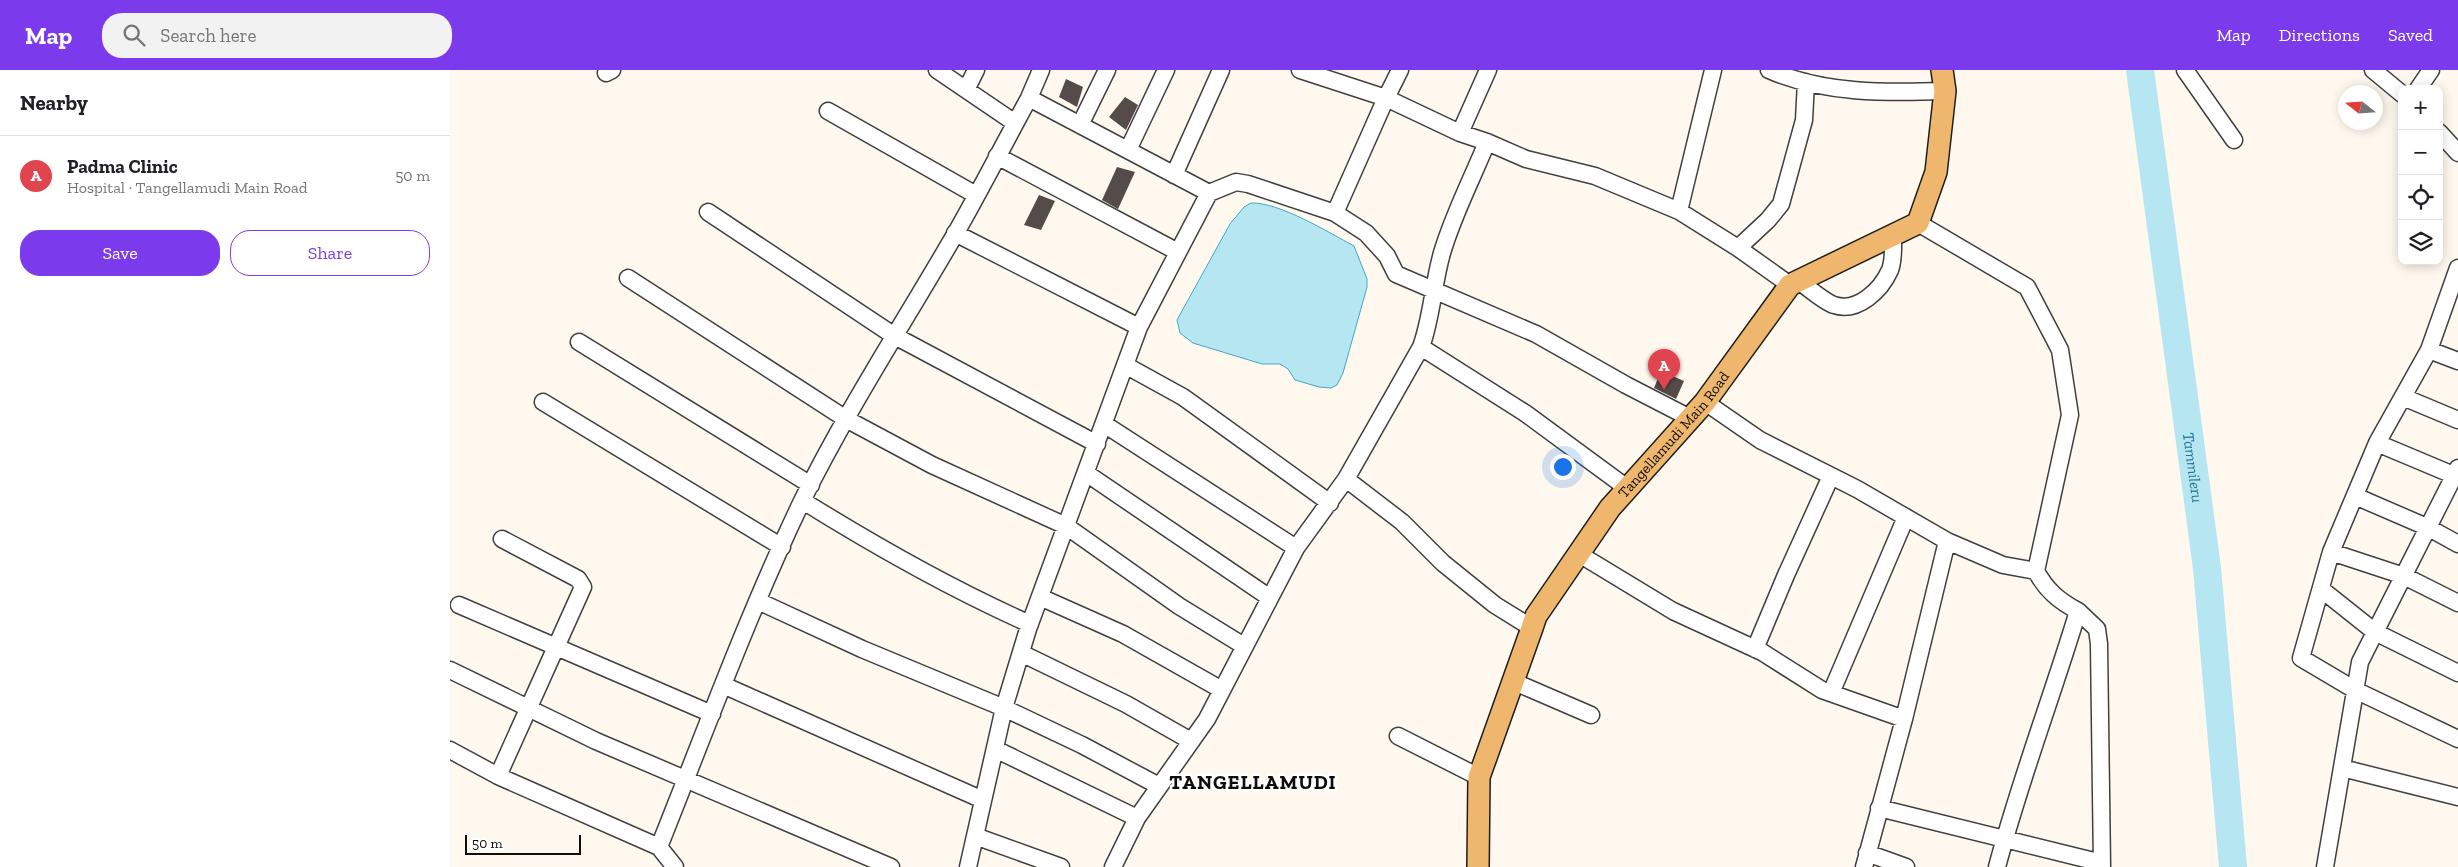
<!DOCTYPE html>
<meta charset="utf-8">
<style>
:root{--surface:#fff;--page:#f2f2f2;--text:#202124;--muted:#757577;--line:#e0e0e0;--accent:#7c3aed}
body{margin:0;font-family:"Zilla Slab",serif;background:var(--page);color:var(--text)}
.controls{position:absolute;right:15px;top:15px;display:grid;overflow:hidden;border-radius:10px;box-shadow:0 2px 12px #0003}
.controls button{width:45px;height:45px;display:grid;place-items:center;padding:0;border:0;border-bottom:1px solid var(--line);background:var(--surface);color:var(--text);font:25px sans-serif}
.compass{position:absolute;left:1888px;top:15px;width:45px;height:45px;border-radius:50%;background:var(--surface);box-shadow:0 2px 12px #0003;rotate:287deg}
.scale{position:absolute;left:15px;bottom:12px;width:116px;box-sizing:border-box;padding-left:5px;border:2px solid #0d0d0d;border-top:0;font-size:14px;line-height:18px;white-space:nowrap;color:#0d0d0d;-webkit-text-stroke:4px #fff;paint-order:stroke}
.you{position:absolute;left:1112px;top:396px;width:18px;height:18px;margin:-12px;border:4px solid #fff;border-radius:50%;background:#1a73e8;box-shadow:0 0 0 8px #1a73e833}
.badge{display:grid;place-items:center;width:32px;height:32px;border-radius:50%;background:var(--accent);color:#fff;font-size:16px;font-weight:700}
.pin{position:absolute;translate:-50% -41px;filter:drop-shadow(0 1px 2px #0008)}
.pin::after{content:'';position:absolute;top:26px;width:18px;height:15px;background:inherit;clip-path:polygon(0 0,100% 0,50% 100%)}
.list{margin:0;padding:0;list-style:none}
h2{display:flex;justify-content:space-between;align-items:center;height:65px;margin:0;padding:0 20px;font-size:21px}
h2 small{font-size:16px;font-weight:400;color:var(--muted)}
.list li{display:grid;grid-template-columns:32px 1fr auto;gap:15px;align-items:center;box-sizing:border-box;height:80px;padding:0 20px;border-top:1px solid var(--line)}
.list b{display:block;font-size:19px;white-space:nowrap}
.list p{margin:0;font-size:16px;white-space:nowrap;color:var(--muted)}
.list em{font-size:16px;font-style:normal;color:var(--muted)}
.actions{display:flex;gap:10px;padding:15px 20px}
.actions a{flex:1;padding:11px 0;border:1px solid var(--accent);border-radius:20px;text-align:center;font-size:18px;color:var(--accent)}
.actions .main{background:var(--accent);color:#fff}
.icon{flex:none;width:28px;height:28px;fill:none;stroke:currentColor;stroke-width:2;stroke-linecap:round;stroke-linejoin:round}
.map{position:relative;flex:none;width:2008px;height:797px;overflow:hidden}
header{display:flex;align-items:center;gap:30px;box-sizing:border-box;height:70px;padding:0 25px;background:var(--accent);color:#fff}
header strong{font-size:24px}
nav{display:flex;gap:28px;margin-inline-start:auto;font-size:18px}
.search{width:350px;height:45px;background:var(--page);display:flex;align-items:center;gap:12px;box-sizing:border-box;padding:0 18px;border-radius:20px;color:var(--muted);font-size:19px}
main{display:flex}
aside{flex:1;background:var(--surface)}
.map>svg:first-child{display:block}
.water{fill:#b6e6f1;stroke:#42a8c3}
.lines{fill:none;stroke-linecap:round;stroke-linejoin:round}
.river{stroke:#b6e6f1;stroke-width:28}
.building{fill:#554c4a}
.minor-casing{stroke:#404040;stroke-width:19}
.major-casing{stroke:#1e1e1e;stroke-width:24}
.minor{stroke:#fff;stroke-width:16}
.major{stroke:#eeb76d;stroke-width:21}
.labels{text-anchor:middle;stroke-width:5;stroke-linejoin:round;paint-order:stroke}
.street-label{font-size:15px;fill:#0d0d0d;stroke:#fff}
.water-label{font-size:16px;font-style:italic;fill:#1f7895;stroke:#fff}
.district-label{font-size:20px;font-weight:bold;letter-spacing:1px;fill:#0d0d0d;stroke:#fff}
</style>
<header>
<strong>Map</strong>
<div class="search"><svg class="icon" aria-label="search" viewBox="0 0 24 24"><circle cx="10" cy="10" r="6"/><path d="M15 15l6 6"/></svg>Search here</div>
<nav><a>Map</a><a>Directions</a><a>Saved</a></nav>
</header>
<main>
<aside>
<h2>Nearby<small></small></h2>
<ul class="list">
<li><span class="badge" style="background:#e0444e">A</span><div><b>Padma Clinic</b><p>Hospital · Tangellamudi Main Road</p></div><em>50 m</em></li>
</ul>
<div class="actions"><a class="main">Save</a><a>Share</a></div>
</aside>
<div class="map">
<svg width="2008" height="797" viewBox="0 0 2008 797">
<rect width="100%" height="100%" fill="#fef8ee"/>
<!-- water -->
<path class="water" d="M801,133c28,-1 77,29 103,43l13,33v8l-24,86 -6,12 -6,3 -12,-1 -24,-7 -7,-11 -8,-5h-18l-69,-21 -13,-10 -3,-13 53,-96 14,-17z"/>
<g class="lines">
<!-- river -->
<path class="river" id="s1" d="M1690,0l67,498 26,299"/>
</g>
<!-- building -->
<path class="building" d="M616,9l17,8 -6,20 -18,-10z
M675,27l13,8 -12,25 -17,-13z
M667,97l18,5 -17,37 -16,-9z
M589,125l16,6 -14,29 -17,-5z
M1211,301l23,10 -8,18 -22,-11z"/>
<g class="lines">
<!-- minor casing -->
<g class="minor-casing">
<path id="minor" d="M487,0l78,53
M850,0l86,28 -51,115 31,20 21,23 9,18 140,60 90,51 64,33
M950,0l-14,28 74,35
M1263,0l-34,141 59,37 52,37
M1319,0c55,24 117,23 176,21
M1735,0l49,70
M1923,0l29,24
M156,3l6,-3
M517,18l9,-18
M1968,19l13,-19
M579,28l12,-28
M378,41l148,84
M630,55l27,-55
M1989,62l19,21
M1037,72l39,17 69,17 84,35
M678,80l38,-80
M547,86l181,96
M724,105l47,-105
M759,123l27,-11 12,2 87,29
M258,142l185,123 204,109
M1468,153l109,64 33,63 10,65 -34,156c10,19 23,30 42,40 -26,86 -58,169 -81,256
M505,163l184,94 -111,302 -24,79 -36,159
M1288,178l30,-28 13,-16 23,-84 2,-38
M2008,198l-29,82 -52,93 -46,109 -30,106 54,32 103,49
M178,208l218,141 86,46 134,61 113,80 65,40
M1348,211c10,6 26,21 36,24 24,8 47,-15 56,-35 4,-10 3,-24 3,-35
M129,272l232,143
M971,277l104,66 102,75
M1979,280l29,11
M675,295l58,32 147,106
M1953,327l55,23
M93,332l239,145
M1255,332l55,38 97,49 90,52 56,24 33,6
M654,354l192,124
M1927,373l81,34
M636,403l184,125
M896,409l56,43 41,41 52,42 37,23
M1905,426l74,32 29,16
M353,431c74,46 148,88 227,123
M1881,482l73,24 54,27
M1129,484l94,57 89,41 60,38 82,29 43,-178
M1871,519l54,43 83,41
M590,527l83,37 99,56
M308,531l104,48 142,59 78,37 77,41
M9,535l253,109
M1628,541l19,18 2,15 3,223
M1305,579l31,-74 45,-99
M571,583l105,51 65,37
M0,600l146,71 295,126
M1062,611l79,34
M273,615l260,115
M1381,623l75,-176
M948,666l81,41
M545,679l142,69
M0,680l48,26 161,71c46,-115 89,-233 143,-346 46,-93 103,-180 155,-270 25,-44 48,-89 72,-133l180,95 -70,134
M1892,698l116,29
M48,706l85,-189 -5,-8 -76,-40
M1429,738l223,55
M525,766l86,31
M209,777l16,20
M1417,783l39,14
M663,797l24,-49 70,-99 89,-171 50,-69 75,-132c11,-30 12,-63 21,-94 11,-38 30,-74 45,-111l-27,-9 28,-63
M1414,797l40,-148
M1875,797l35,-205 98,-194"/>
</g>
<!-- major casing -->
<g class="major-casing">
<g id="major">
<path id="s2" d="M1028,797l1,-90 53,-149 4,-12 74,-108 95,-106 85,-117 128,-62 18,-51 9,-81 -3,-21"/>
</g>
</g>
<!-- minor -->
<use href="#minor" class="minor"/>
<!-- major -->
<use href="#major" class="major"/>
</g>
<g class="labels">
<!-- street labels -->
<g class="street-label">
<text dy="5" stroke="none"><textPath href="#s2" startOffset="489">Tangellamudi Main Road</textPath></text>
</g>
<!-- water labels -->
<g class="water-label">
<text dy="6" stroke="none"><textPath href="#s1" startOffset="401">Tammileru</textPath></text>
</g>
<!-- district labels -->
<g class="district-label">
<text x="803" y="719">TANGELLAMUDI</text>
</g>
</g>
</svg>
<div class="controls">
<button>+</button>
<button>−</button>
<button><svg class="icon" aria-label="locate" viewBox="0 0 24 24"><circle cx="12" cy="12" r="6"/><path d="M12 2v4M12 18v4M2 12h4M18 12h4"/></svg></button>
<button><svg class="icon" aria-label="layers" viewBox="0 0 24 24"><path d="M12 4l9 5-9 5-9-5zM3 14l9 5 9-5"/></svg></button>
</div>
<svg class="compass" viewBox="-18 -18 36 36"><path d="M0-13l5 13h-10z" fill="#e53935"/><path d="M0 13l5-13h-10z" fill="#757577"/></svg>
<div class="scale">50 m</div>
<div class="you"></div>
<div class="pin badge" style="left:1214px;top:320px;background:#e0444e">A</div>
</div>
</main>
